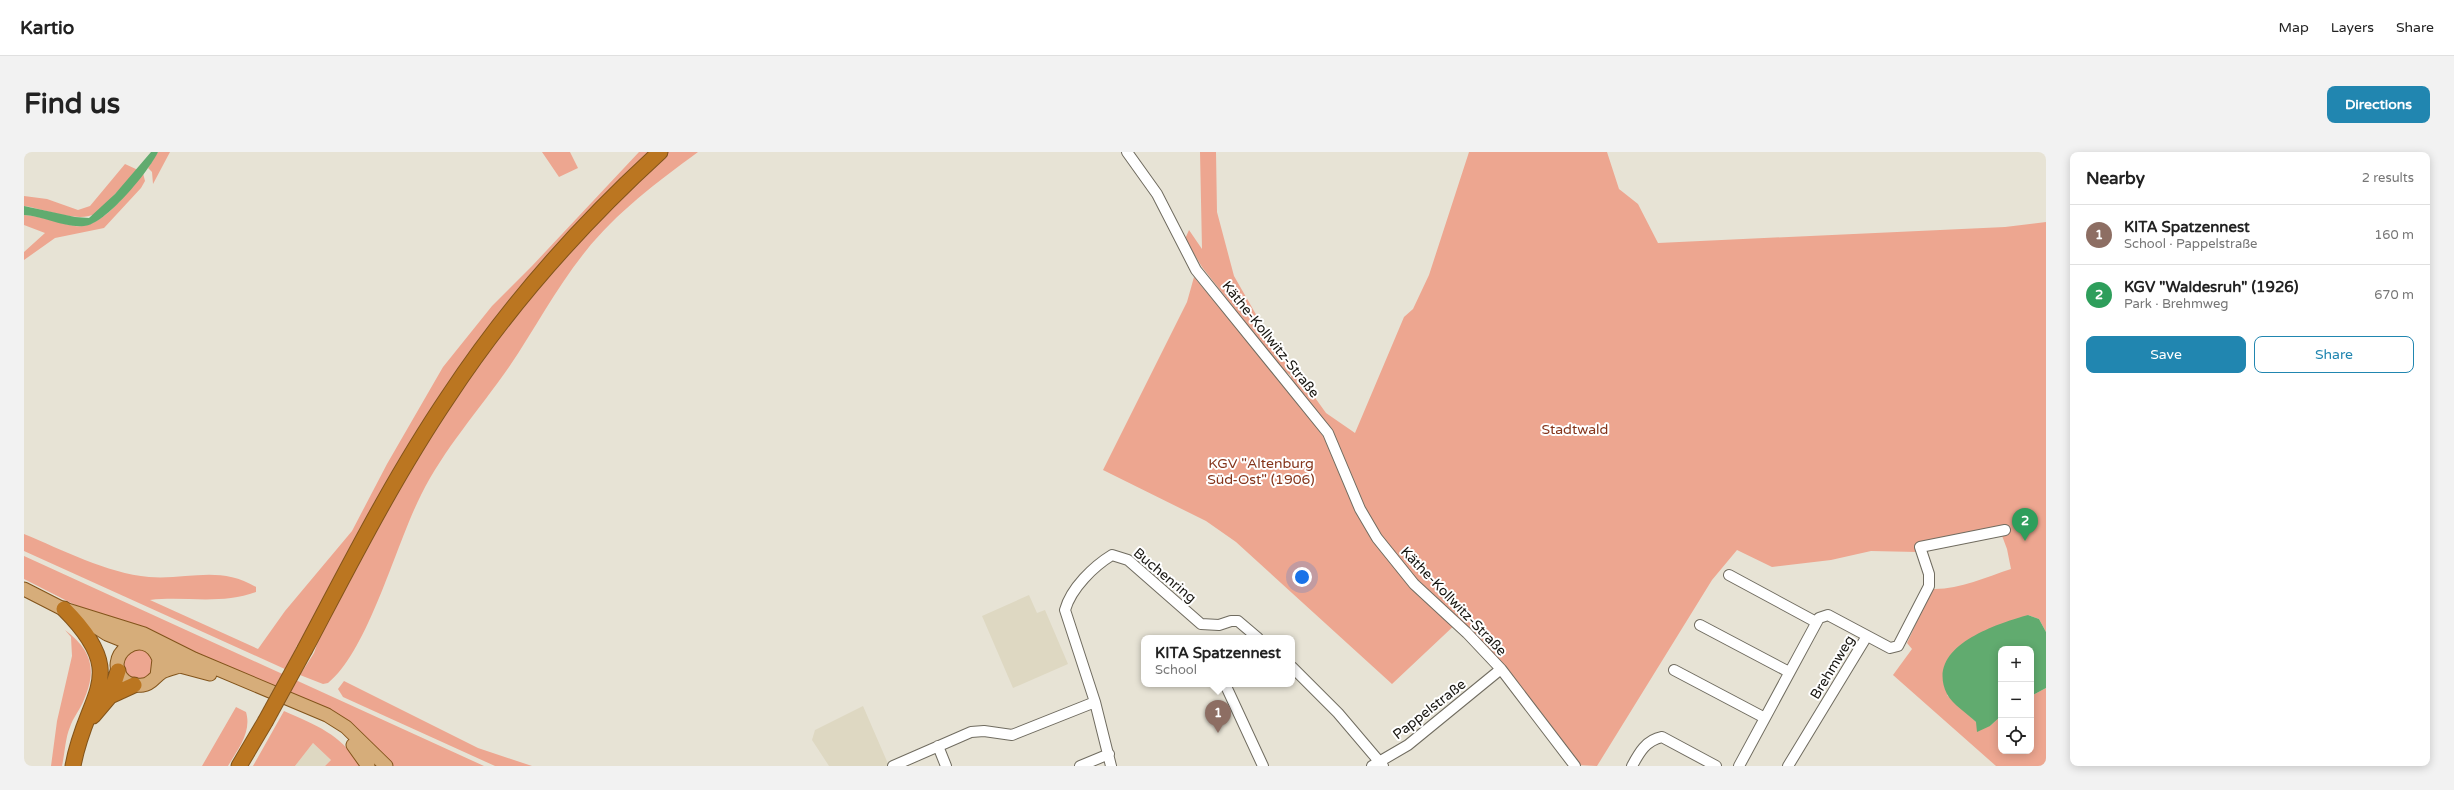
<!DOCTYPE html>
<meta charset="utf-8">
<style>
:root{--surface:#fff;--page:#f2f2f2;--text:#222;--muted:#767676;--line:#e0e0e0;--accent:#2186b0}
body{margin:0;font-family:"Varela Round",sans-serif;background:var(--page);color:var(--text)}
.controls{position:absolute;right:12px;bottom:12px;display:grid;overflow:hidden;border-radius:8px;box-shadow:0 2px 10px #0003}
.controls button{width:36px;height:36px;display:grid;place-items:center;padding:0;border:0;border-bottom:1px solid var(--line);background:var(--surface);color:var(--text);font:20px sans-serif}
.you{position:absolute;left:1278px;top:425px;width:14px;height:14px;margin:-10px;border:3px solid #fff;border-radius:50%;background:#1a73e8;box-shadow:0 0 0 6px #1a73e833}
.badge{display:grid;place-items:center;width:26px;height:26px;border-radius:50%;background:var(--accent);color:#fff;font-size:13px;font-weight:700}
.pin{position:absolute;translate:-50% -33px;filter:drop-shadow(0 1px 2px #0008)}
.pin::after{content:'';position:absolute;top:21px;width:14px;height:12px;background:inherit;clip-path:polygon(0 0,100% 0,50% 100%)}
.popup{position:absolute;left:1117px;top:483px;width:154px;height:52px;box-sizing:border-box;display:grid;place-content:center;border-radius:8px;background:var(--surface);filter:drop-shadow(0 1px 3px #0005);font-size:13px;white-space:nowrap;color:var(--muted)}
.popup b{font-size:15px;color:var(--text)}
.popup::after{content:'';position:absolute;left:50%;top:100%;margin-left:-8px;border:8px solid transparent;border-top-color:var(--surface)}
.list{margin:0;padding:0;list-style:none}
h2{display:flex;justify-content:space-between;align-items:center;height:52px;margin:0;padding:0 16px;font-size:17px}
h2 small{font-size:13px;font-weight:400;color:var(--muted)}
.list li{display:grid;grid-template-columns:26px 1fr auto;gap:12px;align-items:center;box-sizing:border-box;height:60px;padding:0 16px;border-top:1px solid var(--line)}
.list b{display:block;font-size:15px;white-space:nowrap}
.list p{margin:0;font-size:13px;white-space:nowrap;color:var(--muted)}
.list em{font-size:13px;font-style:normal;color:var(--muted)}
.actions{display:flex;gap:8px;padding:12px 16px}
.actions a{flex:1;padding:9px 0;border:1px solid var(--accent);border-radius:8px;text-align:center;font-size:14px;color:var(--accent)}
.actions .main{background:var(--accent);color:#fff}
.icon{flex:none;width:22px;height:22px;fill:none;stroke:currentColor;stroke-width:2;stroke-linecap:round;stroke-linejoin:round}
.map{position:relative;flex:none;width:2022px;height:614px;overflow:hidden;border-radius:8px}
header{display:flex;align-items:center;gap:24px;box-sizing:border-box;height:56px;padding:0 20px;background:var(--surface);border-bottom:1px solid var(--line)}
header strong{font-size:19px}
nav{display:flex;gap:22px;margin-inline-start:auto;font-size:14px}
.intro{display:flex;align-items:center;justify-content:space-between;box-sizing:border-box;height:96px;padding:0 24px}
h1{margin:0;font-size:28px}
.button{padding:10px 18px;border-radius:8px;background:var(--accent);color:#fff;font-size:14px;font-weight:700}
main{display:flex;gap:24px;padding:0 24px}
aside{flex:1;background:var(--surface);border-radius:8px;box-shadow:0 2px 10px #0003}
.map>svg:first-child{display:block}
.built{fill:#ded8c2}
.green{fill:#eda690}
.water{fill:#61ab6f}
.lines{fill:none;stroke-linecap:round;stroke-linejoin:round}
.minor-casing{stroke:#706c60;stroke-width:12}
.major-casing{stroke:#82541b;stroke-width:15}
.highway-casing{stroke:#82541b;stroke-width:17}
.minor{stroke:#fff;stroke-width:10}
.major{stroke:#d6ad7a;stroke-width:13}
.highway{stroke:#bb7621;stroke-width:15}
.highway-bridge-casing{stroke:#82541b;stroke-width:17;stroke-linecap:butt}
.highway-bridge{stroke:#bb7621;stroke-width:15}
.labels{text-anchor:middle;stroke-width:4;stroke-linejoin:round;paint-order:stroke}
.street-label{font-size:14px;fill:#171510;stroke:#fff}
.park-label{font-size:14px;fill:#85351b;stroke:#fff}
</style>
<header>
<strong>Kartio</strong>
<nav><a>Map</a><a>Layers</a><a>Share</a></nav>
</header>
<div class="intro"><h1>Find us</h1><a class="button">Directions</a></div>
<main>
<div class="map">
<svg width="2022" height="614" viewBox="0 0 2022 614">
<rect width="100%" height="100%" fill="#e7e3d5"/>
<!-- built -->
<path class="built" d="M1005,443l8,18 8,-3 23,54 -55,24 -31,-72z
M839,554l26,60h-60l-17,-26 3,-10z
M289,591l18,17 -6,6h-30z"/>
<!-- green -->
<path class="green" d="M134,0h12l-17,32 -1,-12 -4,-4z
M518,0h28l8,16 -19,9z
M615,0h13l-155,168 -197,326 -3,-1 -2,6 1,2 -9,17 -263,-119v-17c39,16 82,39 125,43 39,3 70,-12 107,10v5c-35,13 -71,4 -106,8l108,49 27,-38 67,-80 35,-67 56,-97 49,-61 40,-40z
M644,0h30c-41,30 -81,60 -113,100 -29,36 -50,77 -76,115 -30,43 -65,82 -88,128 -25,49 -53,156 -93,188l-5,1 -23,-9 14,-22 8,-24c42,-78 82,-156 130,-229 61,-92 135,-174 216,-248z
M1176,0h16l1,60 17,64 24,42 68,95 29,20 49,-116 9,-8 16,-34 40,-123h138l12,37 19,15 20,39 347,-16 41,-5v410l-7,-13 -11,-4 -81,80 29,27 14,4 11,-10v35h30v-55l15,-8v78h-50l-103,-91 19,-26 -5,-6 25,-54c26,1 54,-12 79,-20l-4,-20 -6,-16 -84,19 -46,-1 -40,9 -59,7 -35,-17 -25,30 -115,186 -20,-1c-36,-54 -72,-99 -118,-144l-67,63 -156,-142 -30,-21 -103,-51 84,-168 7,-25c48,59 102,115 142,179l-45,-75v-5l-10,-8 -79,-101 -17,-28 4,-9 13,19z
M101,12l13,6 -41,43c-19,11 -51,-4 -73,-7v-10l23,3 31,11 12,-4z
M119,21l2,8 -4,7 -37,40 -49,10 -31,22v-8l21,-19 -21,-8v-10c18,1 34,8 51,11 26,4 53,-34 68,-53z
M0,404l460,210h-91l-35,-32 -285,-130 -49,-25z
M41,478c28,21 32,41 18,72 -4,9 -10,16 -13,25 -5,12 -5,26 -8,39h-11l6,-45 15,-65 -1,-19z
M107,497l17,1 8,18 -10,13 -19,-4 -5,-15z
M320,529l134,67 54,18h-37l-152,-69 -5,-8z
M212,555l10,5c6,20 -8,37 -18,54h-26z
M260,559c34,15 56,23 77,55h-36l6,-6 -18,-17 -18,23h-42z"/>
<!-- water -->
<path class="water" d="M127,0h7c-9,19 -53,73 -74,74 -20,2 -40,-10 -60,-11v-9l51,11 14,1 26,-24z
M2004,463l11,4 7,13v56l-15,8v-47h-30v67l-11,10 -13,6 -1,-10c-8,-8 -24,-18 -29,-28 -23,-47 49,-70 81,-79z"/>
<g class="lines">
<!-- minor casing -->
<g class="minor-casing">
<path id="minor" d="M1103,0l30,42 39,76 132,163 32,76 17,29 37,46 53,49 34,36 74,97
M1705,423l87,47
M1676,473l89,47
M1268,515l46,46 45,53
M1650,518l91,48
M1201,532l38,82
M914,594l8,20
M869,614l78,-34 13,-1 28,4 83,-33
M1056,614l29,-12
M1087,614l-16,-64 -30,-92c6,-22 29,-44 47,-55l16,5 73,64 18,1 12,-4h7l20,17
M1348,614l36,-21 93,-76
M1608,614c7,-13 14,-26 30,-29l54,29
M1715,614l80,-148 9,-3 62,33 8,-2 31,-60v-12l-9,-27 85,-17
M1764,614l79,-130"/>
</g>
<!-- major casing -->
<g class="major-casing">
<path id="major" d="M0,437l47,24
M40,457l80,25 50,25 133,56 19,12 40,39
M66,471l17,11 25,10
M133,502l23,12 30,8
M133,524l2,-17c-15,-37 -60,-1 -34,22 5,4 11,5 18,4 9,-1 12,-9 19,-13 6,-3 12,-4 18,-6
M329,593l15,21"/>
</g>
<!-- highway casing -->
<g class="highway-casing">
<path id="highway" d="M40,457c68,68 22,83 9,157
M281,497c45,-85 89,-172 143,-252 60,-91 132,-172 212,-245
M86,544l8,-25
M69,564l17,-20 24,-11
M215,614l26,-44"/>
</g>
<!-- minor -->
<use href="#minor" class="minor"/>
<!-- major -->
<use href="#major" class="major"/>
<!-- highway -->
<use href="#highway" class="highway"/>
<!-- highway-bridge casing -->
<g class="highway-bridge-casing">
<path id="highway-bridge" d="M241,570l40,-73"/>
</g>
<!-- highway-bridge -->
<use href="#highway-bridge" class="highway-bridge"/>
</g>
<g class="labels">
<!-- street labels -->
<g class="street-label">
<text transform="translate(1247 187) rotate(51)" y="5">Käthe-Kollwitz-Straße</text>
<text transform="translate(1141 423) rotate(40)" y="5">Buchenring</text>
<text transform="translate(1430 449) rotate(46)" y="5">Käthe-Kollwitz-Straße</text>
<text transform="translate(1808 515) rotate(-59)" y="5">Brehmweg</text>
<text transform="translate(1405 557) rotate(-38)" y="5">Pappelstraße</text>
</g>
<!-- park labels -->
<g class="park-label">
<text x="1551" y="282">Stadtwald</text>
<text x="1237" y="316">KGV "Altenburg<tspan x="1237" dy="16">Süd-Ost" (1906)</tspan></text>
</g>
</g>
</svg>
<div class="controls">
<button>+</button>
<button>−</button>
<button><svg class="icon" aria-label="locate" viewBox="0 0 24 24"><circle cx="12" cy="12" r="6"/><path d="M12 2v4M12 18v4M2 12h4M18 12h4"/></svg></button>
</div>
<div class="you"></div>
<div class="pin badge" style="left:1194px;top:581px;background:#8d6e63">1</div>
<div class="popup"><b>KITA Spatzennest</b>School</div>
<div class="pin badge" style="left:2001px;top:389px;background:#2e9e5b">2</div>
</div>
<aside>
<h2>Nearby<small>2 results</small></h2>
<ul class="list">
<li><span class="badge" style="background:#8d6e63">1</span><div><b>KITA Spatzennest</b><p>School · Pappelstraße</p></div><em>160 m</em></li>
<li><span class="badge" style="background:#2e9e5b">2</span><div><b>KGV &quot;Waldesruh&quot; (1926)</b><p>Park · Brehmweg</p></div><em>670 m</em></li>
</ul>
<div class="actions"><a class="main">Save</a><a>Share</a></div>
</aside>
</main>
